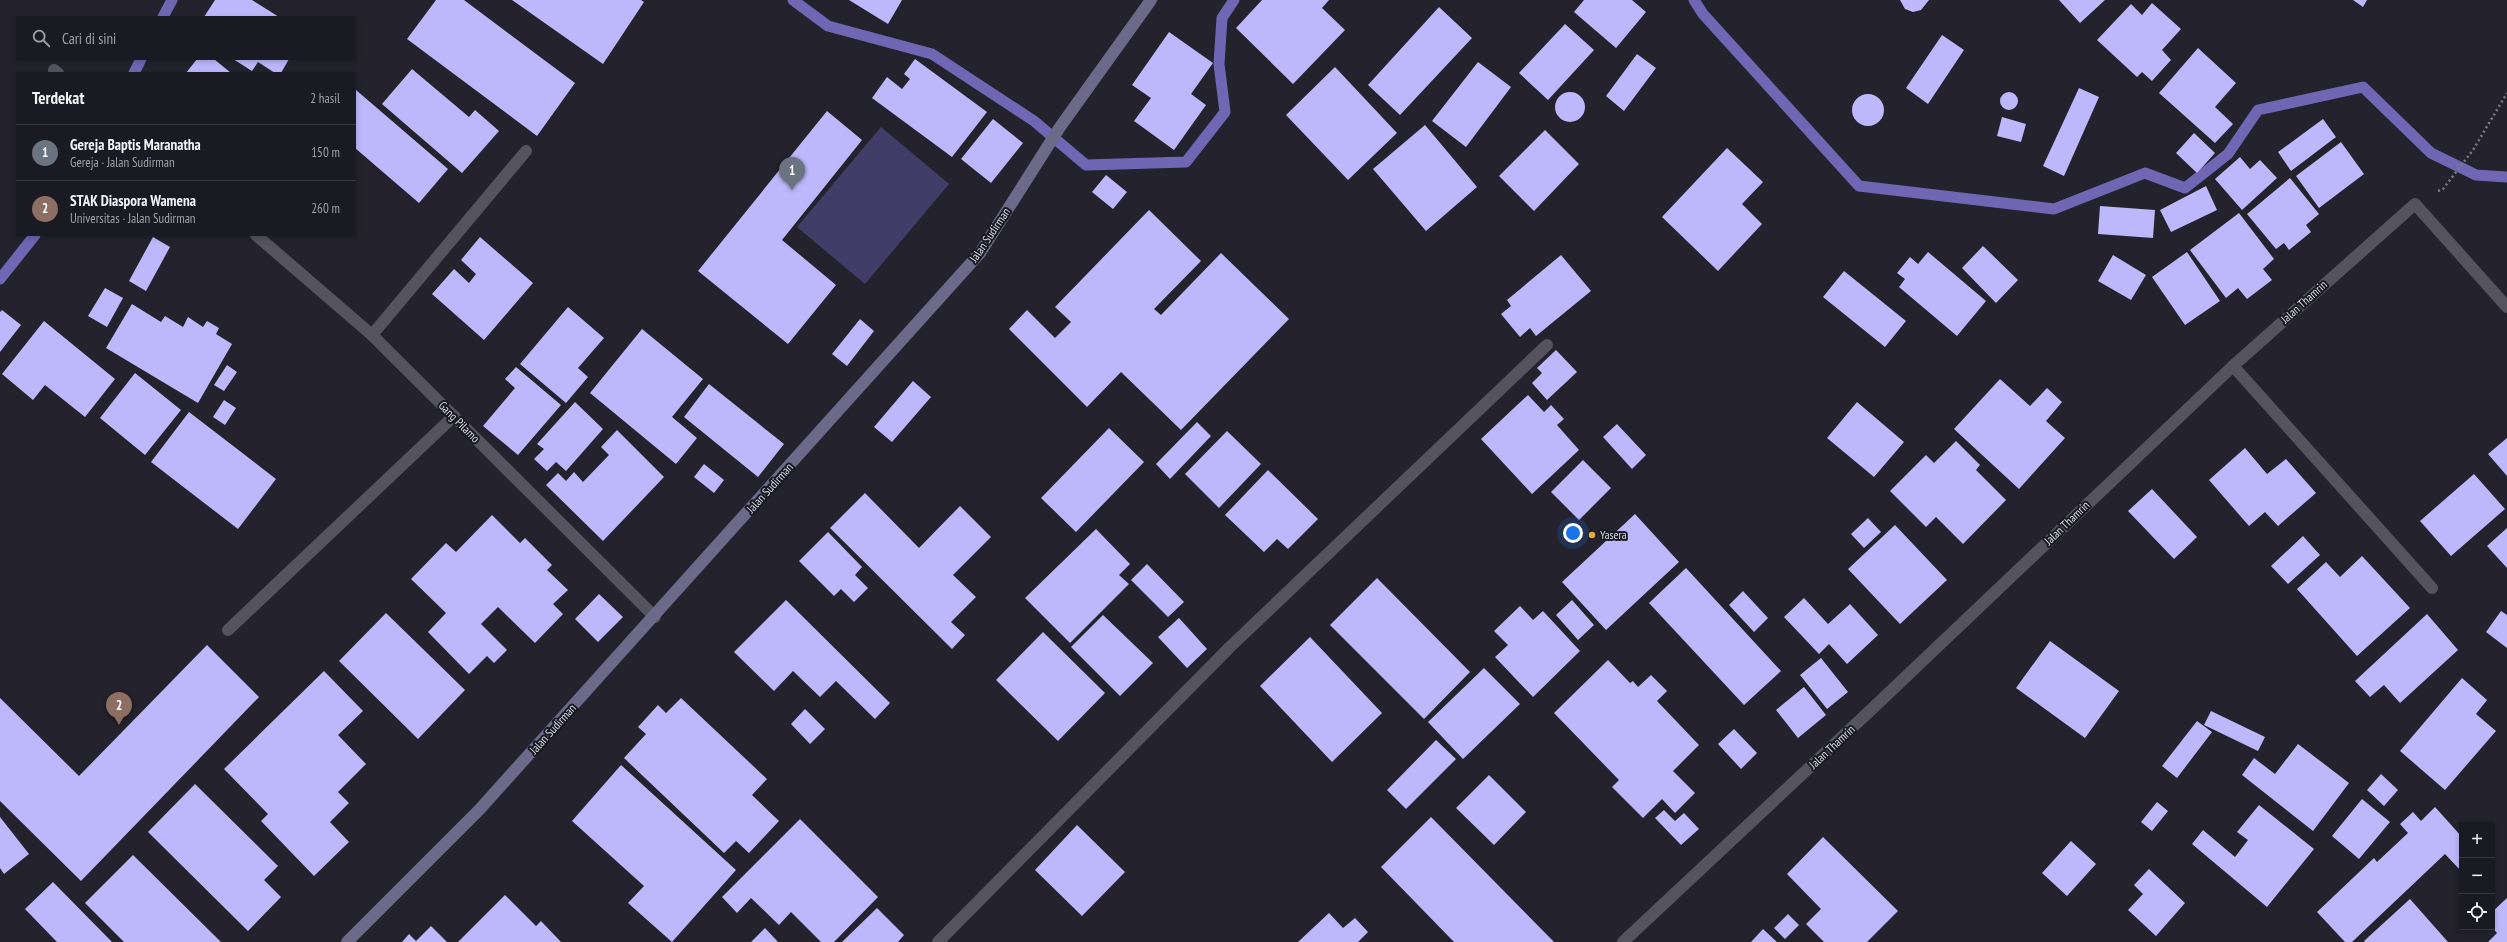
<!DOCTYPE html>
<html lang="id">
<meta charset="utf-8">
<style>
:root{--surface:#1a1a22;--page:#23232a;--text:#f1f3f6;--muted:#9fa1a5;--line:#383840;--accent:#db2777}
body{margin:0;font-family:"PT Sans Narrow",sans-serif;background:var(--page);color:var(--text)}
.controls{position:absolute;right:12px;bottom:12px;display:grid;overflow:hidden;border-radius:0px;box-shadow:0 2px 6px #0003}
.controls button{width:36px;height:36px;display:grid;place-items:center;padding:0;border:0;border-bottom:1px solid var(--line);background:var(--surface);color:var(--text);font:20px sans-serif}
.you{position:absolute;left:1573px;top:533px;width:14px;height:14px;margin:-10px;border:3px solid #fff;border-radius:50%;background:#1a73e8;box-shadow:0 0 0 6px #1a73e833}
.badge{display:grid;place-items:center;width:26px;height:26px;border-radius:50%;background:var(--accent);color:#fff;font-size:13px;font-weight:700}
.pin{position:absolute;translate:-50% -33px;filter:drop-shadow(0 1px 2px #0008)}
.pin::after{content:'';position:absolute;top:21px;width:14px;height:12px;background:inherit;clip-path:polygon(0 0,100% 0,50% 100%)}
.list{margin:0;padding:0;list-style:none}
h2{display:flex;justify-content:space-between;align-items:center;height:52px;margin:0;padding:0 16px;font-size:17px}
h2 small{font-size:13px;font-weight:400;color:var(--muted)}
.list li{display:grid;grid-template-columns:26px 1fr auto;gap:12px;align-items:center;box-sizing:border-box;height:56px;padding:0 16px;border-top:1px solid var(--line)}
.list b{display:block;font-size:15px;white-space:nowrap}
.list p{margin:0;font-size:13px;white-space:nowrap;color:var(--muted)}
.list em{font-size:13px;font-style:normal;color:var(--muted)}
.icon{flex:none;width:22px;height:22px;fill:none;stroke:currentColor;stroke-width:2;stroke-linecap:round;stroke-linejoin:round}
.map{position:relative;flex:none;width:2507px;height:942px;overflow:hidden}
.search{position:absolute;background:var(--surface);box-shadow:0 2px 6px #0003;left:16px;top:16px;width:340px;height:44px;display:flex;align-items:center;gap:10px;box-sizing:border-box;padding:0 14px;border-radius:0px;color:var(--muted);font-size:15px}
.panel{position:absolute;background:var(--surface);box-shadow:0 2px 6px #0003;left:16px;top:72px;width:340px;height:164px;border-radius:0px}
.map>svg:first-child{display:block}
.green{fill:#413d68}
.lines{fill:none;stroke-linecap:round;stroke-linejoin:round}
.stream{stroke:#7066b4;stroke-width:11}
.building{fill:#bdb8fc}
.path{stroke:#7d7d86;stroke-width:2.5;stroke-dasharray:2 3;stroke-linecap:butt}
.lane{stroke:#54535f;stroke-width:12}
.street{stroke:#54535f;stroke-width:12}
.secondary{stroke:#6c6989;stroke-width:12}
.poi-dot{fill:#eaaa38;stroke:#191923;stroke-width:1.5}
.labels{text-anchor:middle;stroke-width:4;stroke-linejoin:round;paint-order:stroke}
.street-label{font-size:12px;fill:#dbdbe2;stroke:#191923}
.poi-label{font-size:12px;fill:#dbdbe2;stroke:#191923;text-anchor:start}
</style>
<div class="map">
<svg width="2507" height="942" viewBox="0 0 2507 942">
<rect width="100%" height="100%" fill="#23222d"/>
<!-- green -->
<path class="green" d="M881,127l68,57 -84,100 -68,-57z"/>
<g class="lines">
<!-- stream -->
<path class="stream" d="M793,0l35,26 104,28 102,67 52,44 100,-3 39,-50 -6,-48 3,-46 12,-18
M1694,0l9,14 156,172 195,23 91,-36 40,15 43,-34 30,-44 105,-23 68,66 45,22 31,2
M163,17l9,-17
M134,73l7,-14
M0,279l35,-44"/>
</g>
<!-- building -->
<path class="building" d="M215,0h37l27,17h-75z
M436,0h28l111,83 -38,53 -130,-97z
M512,0h129l3,2 -41,62z
M849,0h53l-14,24z
M1262,0h67l-7,8 23,22 -52,54 -57,-56z
M1584,0h48l14,12 -30,36 -42,-36z
M1900,0h29l-8,10 -8,2 -8,-3z
M2059,0h46l-25,23z
M2353,0h14l-4,7z
M2152,3l29,26 -19,21 9,10 -19,21 -10,-9 -5,5 -40,-37 34,-36 11,11z
M1439,7l33,31 -72,77 -32,-30z
M1565,24l29,26 -46,50 -29,-27z
M1169,32l44,31 -22,31 15,11 -32,45 -40,-29 17,-23 -19,-13z
M1942,35l22,15 -36,54 -22,-16z
M2198,48l38,35 -21,24 18,17 -18,19 -56,-50z
M1637,54l19,14 -32,43 -18,-15z
M197,59h17l17,14h-45z
M233,59h56l-8,14h-6l-17,-11 -6,9z
M915,59l72,53 -35,45 -80,-59 15,-21 15,12 8,-10 -6,-5z
M1478,62l33,25 -45,60 -34,-26z
M1335,67l62,66 -49,47 -62,-65z
M412,69l57,48 6,-7 24,21 -37,42 -80,-69z
M2079,88l20,9 -35,79 -21,-10z
M356,90l92,79 -29,34 -64,-55z
M1555 107a15 15 0 1 1 30 0a15 15 0 1 1-30 0Z
M2000 101a9 9 0 1 1 18 0a9 9 0 1 1-18 0Z
M1852 110a16 16 0 1 1 32 0a16 16 0 1 1-32 0Z
M827,111l35,29 -80,100 54,45 -48,59 -90,-73z
M2002,117l24,7 -5,18 -24,-6z
M993,119l30,24 -32,40 -30,-24z
M2323,119l13,18 -45,34 -13,-19z
M1425,125l52,62 -51,44 -53,-62z
M1545,130l34,34 -45,47 -35,-35z
M2194,133l21,20 -18,20 -21,-20z
M2341,142l23,32 -45,34 -23,-32z
M1727,148l36,34 -21,22 20,20 -44,47 -56,-54z
M2240,157l10,12 10,-9 17,18 -35,32 -27,-31z
M1106,175l21,17 -14,17 -21,-17z
M2290,178l29,36 -13,11 5,7 -22,18 -5,-7 -8,6 -29,-35z
M2206,186l11,24 -46,22 -11,-22z
M2100,206l55,4 -2,28 -55,-4z
M1149,210l52,51 -47,48 7,6 60,-62 68,66 -108,111 -60,-58 -34,35 -78,-78 18,-19 28,28 16,-16 -16,-15z
M2239,213l35,46 -11,10 9,11 -25,19 -9,-11 -12,10 -36,-48z
M153,237l17,10 -24,44 -17,-10z
M480,237l53,46 -49,57 -52,-46 22,-25 15,14 7,-9 -15,-14z
M1983,246l35,34 -22,23 -34,-35z
M1928,252l58,49 -29,35 -58,-49 6,-8 -8,-6 13,-16 8,7z
M2187,252l33,49 -35,24 -33,-48z
M1561,255l30,36 -55,45 -6,-8 -10,9 -19,-23 10,-8 -4,-6z
M2113,255l33,20 -15,25 -33,-19z
M1844,271l62,50 -21,26 -62,-50z
M105,288l18,10 -16,29 -19,-11z
M132,304l29,18 4,-6 18,11 5,-10 15,10 4,-6 12,7 -3,6 16,10 -34,59 -92,-55z
M568,307l36,31 -26,30 10,9 -22,26 -46,-39z
M2,310l19,15 -21,27v-40z
M860,319l14,12 -27,35 -15,-12z
M44,321l71,58 -30,38 -40,-32 -12,15 -31,-26z
M642,329l61,50 -31,38 25,21 -21,26 -86,-71z
M1556,350l21,22 -30,28 -15,-17 10,-10 -5,-5z
M227,365l10,7 -13,19 -10,-6z
M516,367l45,38 -43,50 -35,-29 32,-38 -10,-9z
M135,373l46,37 -36,45 -45,-37z
M2000,379l30,27 17,-18 15,14 -16,19 19,17 -46,51 -65,-60z
M913,381l18,16 -39,45 -18,-15z
M709,384l75,60 -26,33 -74,-60z
M1528,395l16,17 7,-7 13,14 -7,6 22,25 -47,44 -51,-55z
M224,400l12,8 -11,17 -12,-8z
M575,402l28,27 -37,42 -10,-9 -9,9 -13,-12 10,-10 -7,-5z
M1857,402l47,40 -30,35 -47,-39z
M189,412l87,67 -38,50 -87,-67z
M1197,422l14,14 -41,43 -14,-15z
M1617,424l29,31 -14,14 -29,-32z
M1109,428l35,34 -68,70 -35,-34z
M617,430l47,47 -61,64 -57,-56 12,-12 8,8 8,-9 9,10 26,-27 -8,-8z
M1227,431l34,33 -42,44 -34,-34z
M2507,438v38l-19,-22z
M1956,441l24,24 -4,5 30,30 -43,44 -27,-27 -10,10 -36,-36 36,-36 8,8z
M2245,448l22,26 19,-15 30,34 -38,33 -13,-14 -16,14 -40,-46z
M1583,460l28,28 -32,32 -28,-28z
M704,464l20,16 -10,13 -20,-16z
M1268,470l50,49 -30,30 -11,-10 -13,13 -39,-37z
M2474,474l31,35 -54,47 -31,-35z
M2152,489l45,48 -23,22 -46,-48z
M865,493l54,55 41,-42 31,31 -38,38 23,22 -25,25 14,13 -13,14 -122,-121z
M1635,514l44,48 -73,68 -44,-48z
M492,515l28,28 5,-5 27,27 -5,5 21,20 -15,14 10,10 -28,29 -37,-36 -17,17 26,26 -13,13 -7,-7 -18,18 -41,-42 18,-19 -35,-34 35,-36 10,9z
M1868,518l13,14 -17,16 -13,-14z
M1895,525l52,55 -47,44 -52,-55z
M2507,528v40l-20,-22z
M1096,529l34,35 -11,11 10,9 -59,59 -45,-45z
M828,532l34,35 -7,8 13,13 -14,14 -13,-13 -7,7 -35,-35z
M2303,536l17,19 -32,29 -17,-18z
M2362,556l48,52 -53,48 -60,-67 29,-27 14,15z
M1147,564l37,38 -16,15 -37,-37z
M1686,568l95,103 -37,34 -95,-102z
M1377,578l93,94 -46,47 -94,-94z
M1743,591l25,27 -14,14 -25,-27z
M599,594l24,23 -25,25 -23,-23z
M1804,598l24,26 22,-20 28,31 -31,29 -18,-20 -10,10 -35,-37z
M786,600l104,103 -15,16 -39,-38 -16,16 -27,-26 -19,20 -40,-39z
M1572,600l22,25 -16,15 -22,-25z
M1520,606l13,14 10,-9 37,40 -47,46 -38,-40 13,-12 -14,-14z
M2501,611l6,4v33l-21,-16z
M386,613l79,77 -47,49 -79,-78z
M2427,614l31,36 -58,53 -16,-18 -14,12 -15,-16z
M1103,615l50,48 -33,33 -49,-49z
M1179,618l28,31 -20,19 -29,-31z
M1043,632l62,61 -47,48 -62,-61z
M1310,637l72,76 -50,49 -72,-76z
M2050,641l69,50 -34,47 -69,-50z
M207,645l52,52 -178,184 -81,-80v-103l79,78z
M1821,658l27,34 -21,17 -27,-34z
M1608,660l22,23 3,-2 5,6 13,-12 16,16 -10,10 42,44 -26,26 22,22 -20,20 -13,-14 -19,19 -31,-31 7,-7 -65,-67z
M1484,668l36,36 -57,55 -35,-37z
M324,671l39,40 -25,24 28,29 -28,28 11,11 -19,19 19,20 -35,34 -53,-55 7,-7 -44,-45z
M2462,678l25,22 -11,14 20,17 -51,59 -45,-39z
M1804,687l22,28 -28,23 -22,-28z
M681,698l86,81 -15,16 27,26 -30,32 -13,-12 -12,12 -100,-95 22,-24 -8,-7 20,-22 8,8z
M805,709l20,20 -15,15 -19,-20z
M2211,711l54,26 -7,14 -54,-26z
M2197,721l15,11 -35,46 -15,-12z
M1734,729l23,24 -16,16 -23,-25z
M1436,740l20,19 -50,50 -19,-19z
M2298,744l51,39 -36,48 -71,-56 12,-17 21,16z
M621,765l115,105 -64,72 -44,-39 16,-17 -72,-65z
M2381,774l17,16 -14,16 -17,-16z
M1489,775l37,37 -32,33 -38,-37z
M195,784l83,82 -14,14 17,17 -33,34 -100,-99z
M2362,799l28,23 -31,37 -27,-23z
M2157,802l11,9 -16,20 -11,-9z
M2259,805l55,44 -47,58 -75,-63 11,-14 32,27 13,-17 -11,-8z
M2435,807l27,30v35l-17,-18 -93,88h-7l-28,-30 57,-54 3,4 31,-29 -8,-9 13,-12 8,9z
M1664,810l11,11 9,-8 15,16 -18,16 -26,-27z
M0,817l29,37 -25,20 -4,-6z
M1431,817l123,125h-100l-73,-75z
M800,819l78,78 -44,45h-13l-30,-30 -12,13 -28,-27 -14,15 -15,-16z
M1077,825l48,47 -43,44 -47,-46z
M1823,837l75,74 -31,31h-43l-18,-18 15,-15 -34,-35z
M2071,841l25,23 -29,32 -25,-23z
M133,855l88,87h-97l-39,-39z
M2149,869l36,34 -29,33 -28,-26 15,-16 -9,-9z
M53,882l59,60h-55l-32,-33z
M505,895l31,31 5,-5 20,21h-103z
M2507,898v44h-19l9,-9 -5,-6v-15z
M2410,899l38,43h-83l-1,-1z
M877,908l27,27 -6,7h-56z
M1329,913l14,15 12,-10 13,14 -10,10h-60z
M1788,914l11,11 -14,14 -11,-11z
M431,926l16,16h-45l7,-8 7,7z
M765,928l13,14h-27z
M1763,929l14,13h-26z"/>
<g class="lines">
<!-- path -->
<path class="path" d="M2438,191l5,-2 30,-39 34,-57"/>
<!-- lane -->
<path class="lane" d="M372,335l154,-184
M2233,366l199,222
M228,630l226,-214"/>
<!-- street -->
<path class="street" d="M54,70l4,3
M256,235l116,100 283,282
M938,942l293,-296 316,-301
M1623,942l251,-235 359,-341 182,-162 92,103"/>
<!-- secondary -->
<path class="secondary" d="M347,942l132,-132 501,-557 80,-126 91,-127"/>
</g>
<!-- markers -->
<circle class="poi-dot" cx="1592" cy="535" r="4"/>
<g class="labels">
<!-- street labels -->
<g class="street-label">
<text transform="translate(990 235) rotate(-56)" y="4">Jalan Sudirman</text>
<text transform="translate(2304 302) rotate(-42)" y="4">Jalan Thamrin</text>
<text transform="translate(459 422) rotate(45)" y="4">Gang Pilamo</text>
<text transform="translate(770 488) rotate(-48)" y="4">Jalan Sudirman</text>
<text transform="translate(2067 523) rotate(-44)" y="4">Jalan Thamrin</text>
<text transform="translate(553 729) rotate(-48)" y="4">Jalan Sudirman</text>
<text transform="translate(1832 747) rotate(-43)" y="4">Jalan Thamrin</text>
</g>
<!-- poi labels -->
<g class="poi-label">
<text x="1600" y="539">Yasera</text>
</g>
</g>
</svg>
<div class="controls">
<button>+</button>
<button>−</button>
<button><svg class="icon" aria-label="locate" viewBox="0 0 24 24"><circle cx="12" cy="12" r="6"/><path d="M12 2v4M12 18v4M2 12h4M18 12h4"/></svg></button>
</div>
<div class="you"></div>
<div class="pin badge" style="left:792px;top:190px;background:#6b7280">1</div>
<div class="pin badge" style="left:119px;top:725px;background:#8d6e63">2</div>
<div class="search"><svg class="icon" aria-label="search" viewBox="0 0 24 24"><circle cx="10" cy="10" r="6"/><path d="M15 15l6 6"/></svg>Cari di sini</div>
<section class="panel">
<h2>Terdekat<small>2 hasil</small></h2>
<ul class="list">
<li><span class="badge" style="background:#6b7280">1</span><div><b>Gereja Baptis Maranatha</b><p>Gereja · Jalan Sudirman</p></div><em>150 m</em></li>
<li><span class="badge" style="background:#8d6e63">2</span><div><b>STAK Diaspora Wamena</b><p>Universitas · Jalan Sudirman</p></div><em>260 m</em></li>
</ul>
</section>
</div>
